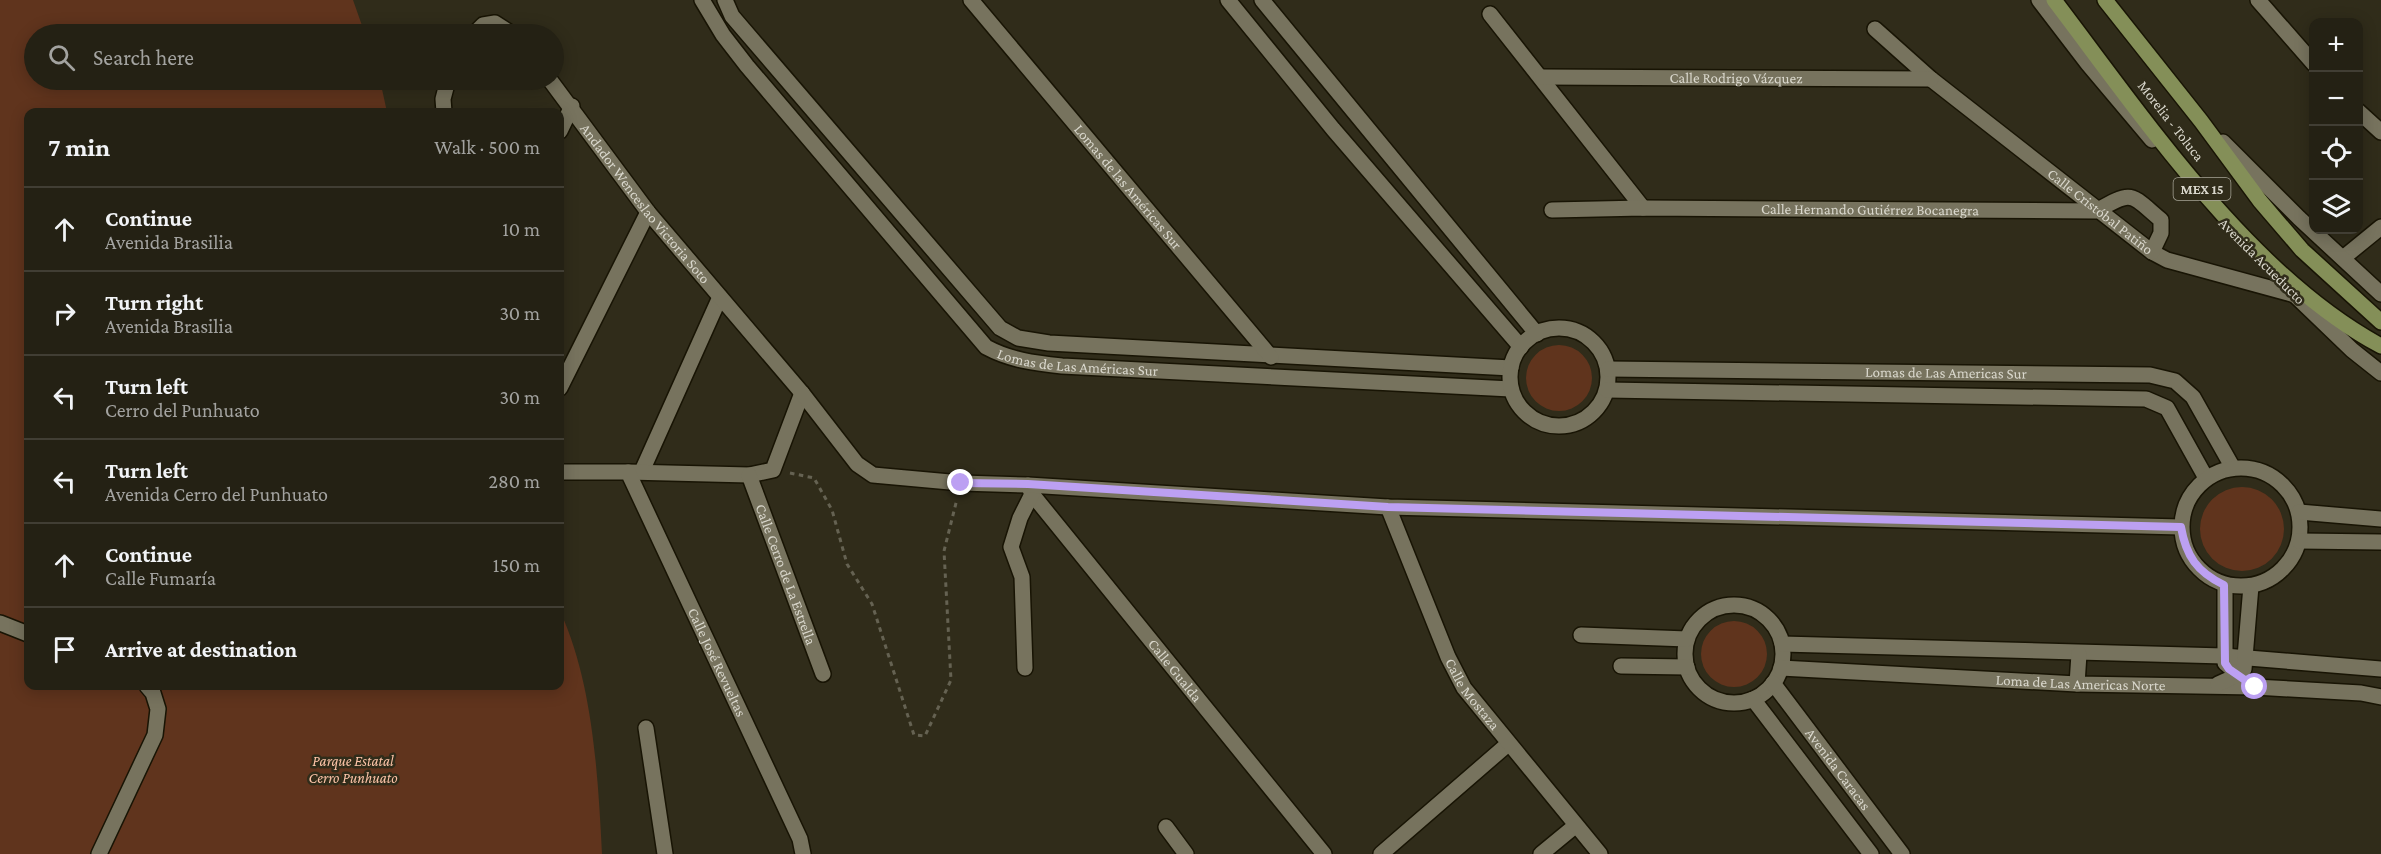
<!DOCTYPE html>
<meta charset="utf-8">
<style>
:root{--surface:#242114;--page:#2c291d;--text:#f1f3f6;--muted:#a3a3a0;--line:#413e34}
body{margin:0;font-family:"Crimson Pro",serif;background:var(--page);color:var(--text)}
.controls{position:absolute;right:18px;top:18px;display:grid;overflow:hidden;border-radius:12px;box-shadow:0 3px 15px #0003}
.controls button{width:54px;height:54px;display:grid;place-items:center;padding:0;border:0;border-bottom:2px solid var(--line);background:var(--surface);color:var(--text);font:30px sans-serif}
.stop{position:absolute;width:18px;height:18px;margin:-14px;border:4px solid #bca0f2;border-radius:50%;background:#fff}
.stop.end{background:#bca0f2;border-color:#fff;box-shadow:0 2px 6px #0008}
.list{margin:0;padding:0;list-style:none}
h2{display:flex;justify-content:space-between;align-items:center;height:78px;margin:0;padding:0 24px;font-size:26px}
h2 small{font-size:20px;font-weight:400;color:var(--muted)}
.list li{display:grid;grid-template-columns:39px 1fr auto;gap:18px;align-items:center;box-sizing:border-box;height:84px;padding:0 24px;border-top:2px solid var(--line)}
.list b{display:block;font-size:22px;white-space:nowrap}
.list p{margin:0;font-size:20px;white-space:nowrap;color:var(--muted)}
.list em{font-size:20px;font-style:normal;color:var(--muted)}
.icon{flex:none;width:33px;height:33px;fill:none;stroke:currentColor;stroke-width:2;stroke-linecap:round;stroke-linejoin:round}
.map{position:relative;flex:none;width:2381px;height:854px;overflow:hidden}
.search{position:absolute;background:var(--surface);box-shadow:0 3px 15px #0003;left:24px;top:24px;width:540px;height:66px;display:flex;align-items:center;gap:15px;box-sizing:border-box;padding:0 21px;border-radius:33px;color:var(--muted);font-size:22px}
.panel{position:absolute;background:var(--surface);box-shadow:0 3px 15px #0003;left:24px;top:108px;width:540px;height:582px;border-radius:12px}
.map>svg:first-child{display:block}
.green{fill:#60341d}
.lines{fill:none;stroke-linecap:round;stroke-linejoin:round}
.minor-casing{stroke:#181404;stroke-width:18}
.tertiary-casing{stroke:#181404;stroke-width:18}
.primary-casing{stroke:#181404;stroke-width:18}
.path{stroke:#656252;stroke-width:3;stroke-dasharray:4.5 4.5;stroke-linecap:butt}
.minor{stroke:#77735e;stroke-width:15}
.tertiary{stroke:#77735e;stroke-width:15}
.primary{stroke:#848f58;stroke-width:15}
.route{stroke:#bca0f2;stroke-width:8}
.labels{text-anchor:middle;stroke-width:5;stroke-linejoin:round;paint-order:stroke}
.shield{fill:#302c1a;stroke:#a6a497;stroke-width:1.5}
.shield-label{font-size:14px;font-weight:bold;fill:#d9d7cc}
.street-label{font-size:15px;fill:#d9d7cc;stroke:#302c1a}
.park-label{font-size:15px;font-style:italic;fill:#fdc4a8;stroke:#302c1a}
</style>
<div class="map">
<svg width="2381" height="854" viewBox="0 0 2381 854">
<rect width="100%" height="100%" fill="#302c1a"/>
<!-- green -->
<path class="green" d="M0,0h353l12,34h-331v46h346l7,32h-359v574h532v-75c33,72 38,164 42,243h-602z
M1526 378a33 33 0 1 1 66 0a33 33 0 1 1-66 0Z
M2200 529a42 42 0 1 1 84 0a42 42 0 1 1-84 0Z
M1701 654a33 33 0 1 1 66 0a33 33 0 1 1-66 0Z"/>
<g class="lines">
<!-- minor casing -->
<g class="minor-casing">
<g id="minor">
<path id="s1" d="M702,0l21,35 24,31 239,281c24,13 48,16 76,19l449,23"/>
<path d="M725,0l7,16 268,312 18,10 31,5 462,25"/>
<path id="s2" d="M971,0l300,357"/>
<path d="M1228,0l105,129 188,218"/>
<path d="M1262,0l275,334"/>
<path d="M2258,0l56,64"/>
<path d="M1490,14l153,194"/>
<path id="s3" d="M1875,29l56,50 221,173 15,8 128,35"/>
<path id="s4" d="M1541,77l390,2"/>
<path d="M2358,111l23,21"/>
<path d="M560,131l12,-25"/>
<path id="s5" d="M1552,210l91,-2 453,3c38,-21 33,-18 65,9v13l-9,19"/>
<path d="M2343,258l38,-31"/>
<circle cx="1559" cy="377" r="49"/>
<path id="s6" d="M1608,369l542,6 25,6 18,16 40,71"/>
<path d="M560,388l88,-176"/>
<path d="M1607,390l539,9 21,9 39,70"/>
<path d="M642,471l78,-174"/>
<path d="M628,472l121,3 24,-5 29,-77"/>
<path id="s7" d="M749,475l74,199"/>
<path id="s8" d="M1028,485l4,9 292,360"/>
<path d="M2225,585v78l20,17"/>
<circle cx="1734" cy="654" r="49"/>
<path d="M0,623l28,11"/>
<path d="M1581,635l106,4"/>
<path d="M1782,644l442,12 157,13"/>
<path d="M1621,666l66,1"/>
<path d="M1025,668l-3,-91 -11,-30 9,-29 12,-24"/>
<path id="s9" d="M1781,668l296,16 178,3 106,6 20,4"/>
<path id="s10" d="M1773,683l129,171"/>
<path d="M2077,684l2,-30"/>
<path d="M2218,684l20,-9 6,-6 7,-83"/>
<path d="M1753,699l118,155"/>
<path d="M646,728l19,126"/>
<path d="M1166,827l20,27"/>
<path d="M99,854l56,-119 3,-26 -5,-16 -6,-7"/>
<path d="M1381,854l127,-110"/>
<path d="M1541,854l34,-28"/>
</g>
</g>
<!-- tertiary casing -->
<g class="tertiary-casing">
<g id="tertiary">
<path d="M2039,0l49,64 64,76"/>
<path d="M474,34l9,-9 12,-2 17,11"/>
<path id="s11" d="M550,80l98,132 154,181 55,71 16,11 88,8 67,2 360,22 793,20"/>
<path d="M444,112l-1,-13 5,-19"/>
<path d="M2223,142l76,76 82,76"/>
<path d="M2279,280l73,70 29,23"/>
<circle cx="2241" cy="527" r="59"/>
<path id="s12" d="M560,472h68l172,367 3,15"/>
<path id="s13" d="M1388,507l60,150 16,31 136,166"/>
<path d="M2299,512l82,7"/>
<path d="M2299,541l82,1"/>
</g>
</g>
<!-- primary casing -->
<g class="primary-casing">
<path id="primary" d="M2054,0c89,117 196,276 327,346
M2105,0l96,121 59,80 42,49 79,72"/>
</g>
<!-- path -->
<path class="path" d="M790,473l24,5 18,32 15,54 25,40 42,131 11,1 26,-56 -7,-129 13,-52"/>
<!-- minor -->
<use href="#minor" class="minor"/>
<!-- tertiary -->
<use href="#tertiary" class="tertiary"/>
<!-- primary -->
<use href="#primary" class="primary"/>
</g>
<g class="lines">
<!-- route -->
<path class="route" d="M961,483l67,1 360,23 793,20c5,29 16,45 43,58l1,78 4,6 26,18"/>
</g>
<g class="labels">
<!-- shield labels -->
<rect class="shield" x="2173.5" y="178" width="57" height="22" rx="4.5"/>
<g class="shield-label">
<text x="2202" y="194">MEX 15</text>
</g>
<!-- street labels -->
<g class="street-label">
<text dy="5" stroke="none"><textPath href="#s4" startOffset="195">Calle Rodrigo Vázquez</textPath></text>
<text transform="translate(2171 121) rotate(52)" y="5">Morelia - Toluca</text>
<text dy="5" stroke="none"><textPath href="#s2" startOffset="244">Lomas de las Américas Sur</textPath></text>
<text dy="5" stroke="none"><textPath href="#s11" startOffset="156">Andador Wenceslao Victoria Soto</textPath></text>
<text dy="5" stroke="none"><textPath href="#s5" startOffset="318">Calle Hernando Gutiérrez Bocanegra</textPath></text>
<text dy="5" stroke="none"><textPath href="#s3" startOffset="290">Calle Cristóbal Patiño</textPath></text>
<text transform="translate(2262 261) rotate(45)" y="5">Avenida Acueducto</text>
<text dy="5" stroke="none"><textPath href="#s1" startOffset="543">Lomas de Las Américas Sur</textPath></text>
<text dy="5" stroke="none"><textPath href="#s6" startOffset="338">Lomas de Las Americas Sur</textPath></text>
<text dy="5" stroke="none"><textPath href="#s7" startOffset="106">Calle Cerro de La Estrella</textPath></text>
<text dy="5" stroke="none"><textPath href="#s12" startOffset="278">Calle José Revueltas</textPath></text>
<text dy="5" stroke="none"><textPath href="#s8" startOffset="237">Calle Gualda</textPath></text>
<text dy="5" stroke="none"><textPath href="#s9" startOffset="300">Loma de Las Americas Norte</textPath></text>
<text dy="5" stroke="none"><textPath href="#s13" startOffset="206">Calle Mostaza</textPath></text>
<text dy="5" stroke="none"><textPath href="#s10" startOffset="108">Avenida Caracas</textPath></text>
</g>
<!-- park labels -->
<g class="park-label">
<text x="353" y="766">Parque Estatal<tspan x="353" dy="17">Cerro Punhuato</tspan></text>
</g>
</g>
</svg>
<div class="controls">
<button>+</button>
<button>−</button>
<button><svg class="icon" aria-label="locate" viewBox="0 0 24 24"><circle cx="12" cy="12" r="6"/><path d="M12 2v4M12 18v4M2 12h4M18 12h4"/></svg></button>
<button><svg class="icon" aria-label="layers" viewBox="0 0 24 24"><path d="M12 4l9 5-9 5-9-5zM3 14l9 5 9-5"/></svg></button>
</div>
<div class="stop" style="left:2255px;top:687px"></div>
<div class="stop end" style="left:961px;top:483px"></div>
<div class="search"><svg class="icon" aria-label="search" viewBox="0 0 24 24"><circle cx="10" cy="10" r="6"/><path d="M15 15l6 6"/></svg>Search here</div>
<section class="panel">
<h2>7 min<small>Walk · 500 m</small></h2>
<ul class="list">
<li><svg class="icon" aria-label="ahead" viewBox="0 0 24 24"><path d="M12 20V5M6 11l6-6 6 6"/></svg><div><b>Continue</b><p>Avenida Brasilia</p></div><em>10 m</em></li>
<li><svg class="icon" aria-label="right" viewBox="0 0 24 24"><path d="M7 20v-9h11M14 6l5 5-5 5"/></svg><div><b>Turn right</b><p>Avenida Brasilia</p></div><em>30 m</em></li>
<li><svg class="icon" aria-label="left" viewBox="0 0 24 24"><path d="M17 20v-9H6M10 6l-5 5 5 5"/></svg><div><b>Turn left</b><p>Cerro del Punhuato</p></div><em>30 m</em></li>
<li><svg class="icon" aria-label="left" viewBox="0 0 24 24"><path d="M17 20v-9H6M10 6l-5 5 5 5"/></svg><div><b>Turn left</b><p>Avenida Cerro del Punhuato</p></div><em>280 m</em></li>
<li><svg class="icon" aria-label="ahead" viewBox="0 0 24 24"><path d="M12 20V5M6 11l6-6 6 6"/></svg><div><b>Continue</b><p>Calle Fumaría</p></div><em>150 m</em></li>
<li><svg class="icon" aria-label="arrive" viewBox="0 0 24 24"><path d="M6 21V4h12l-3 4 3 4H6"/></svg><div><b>Arrive at destination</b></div></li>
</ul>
</section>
</div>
